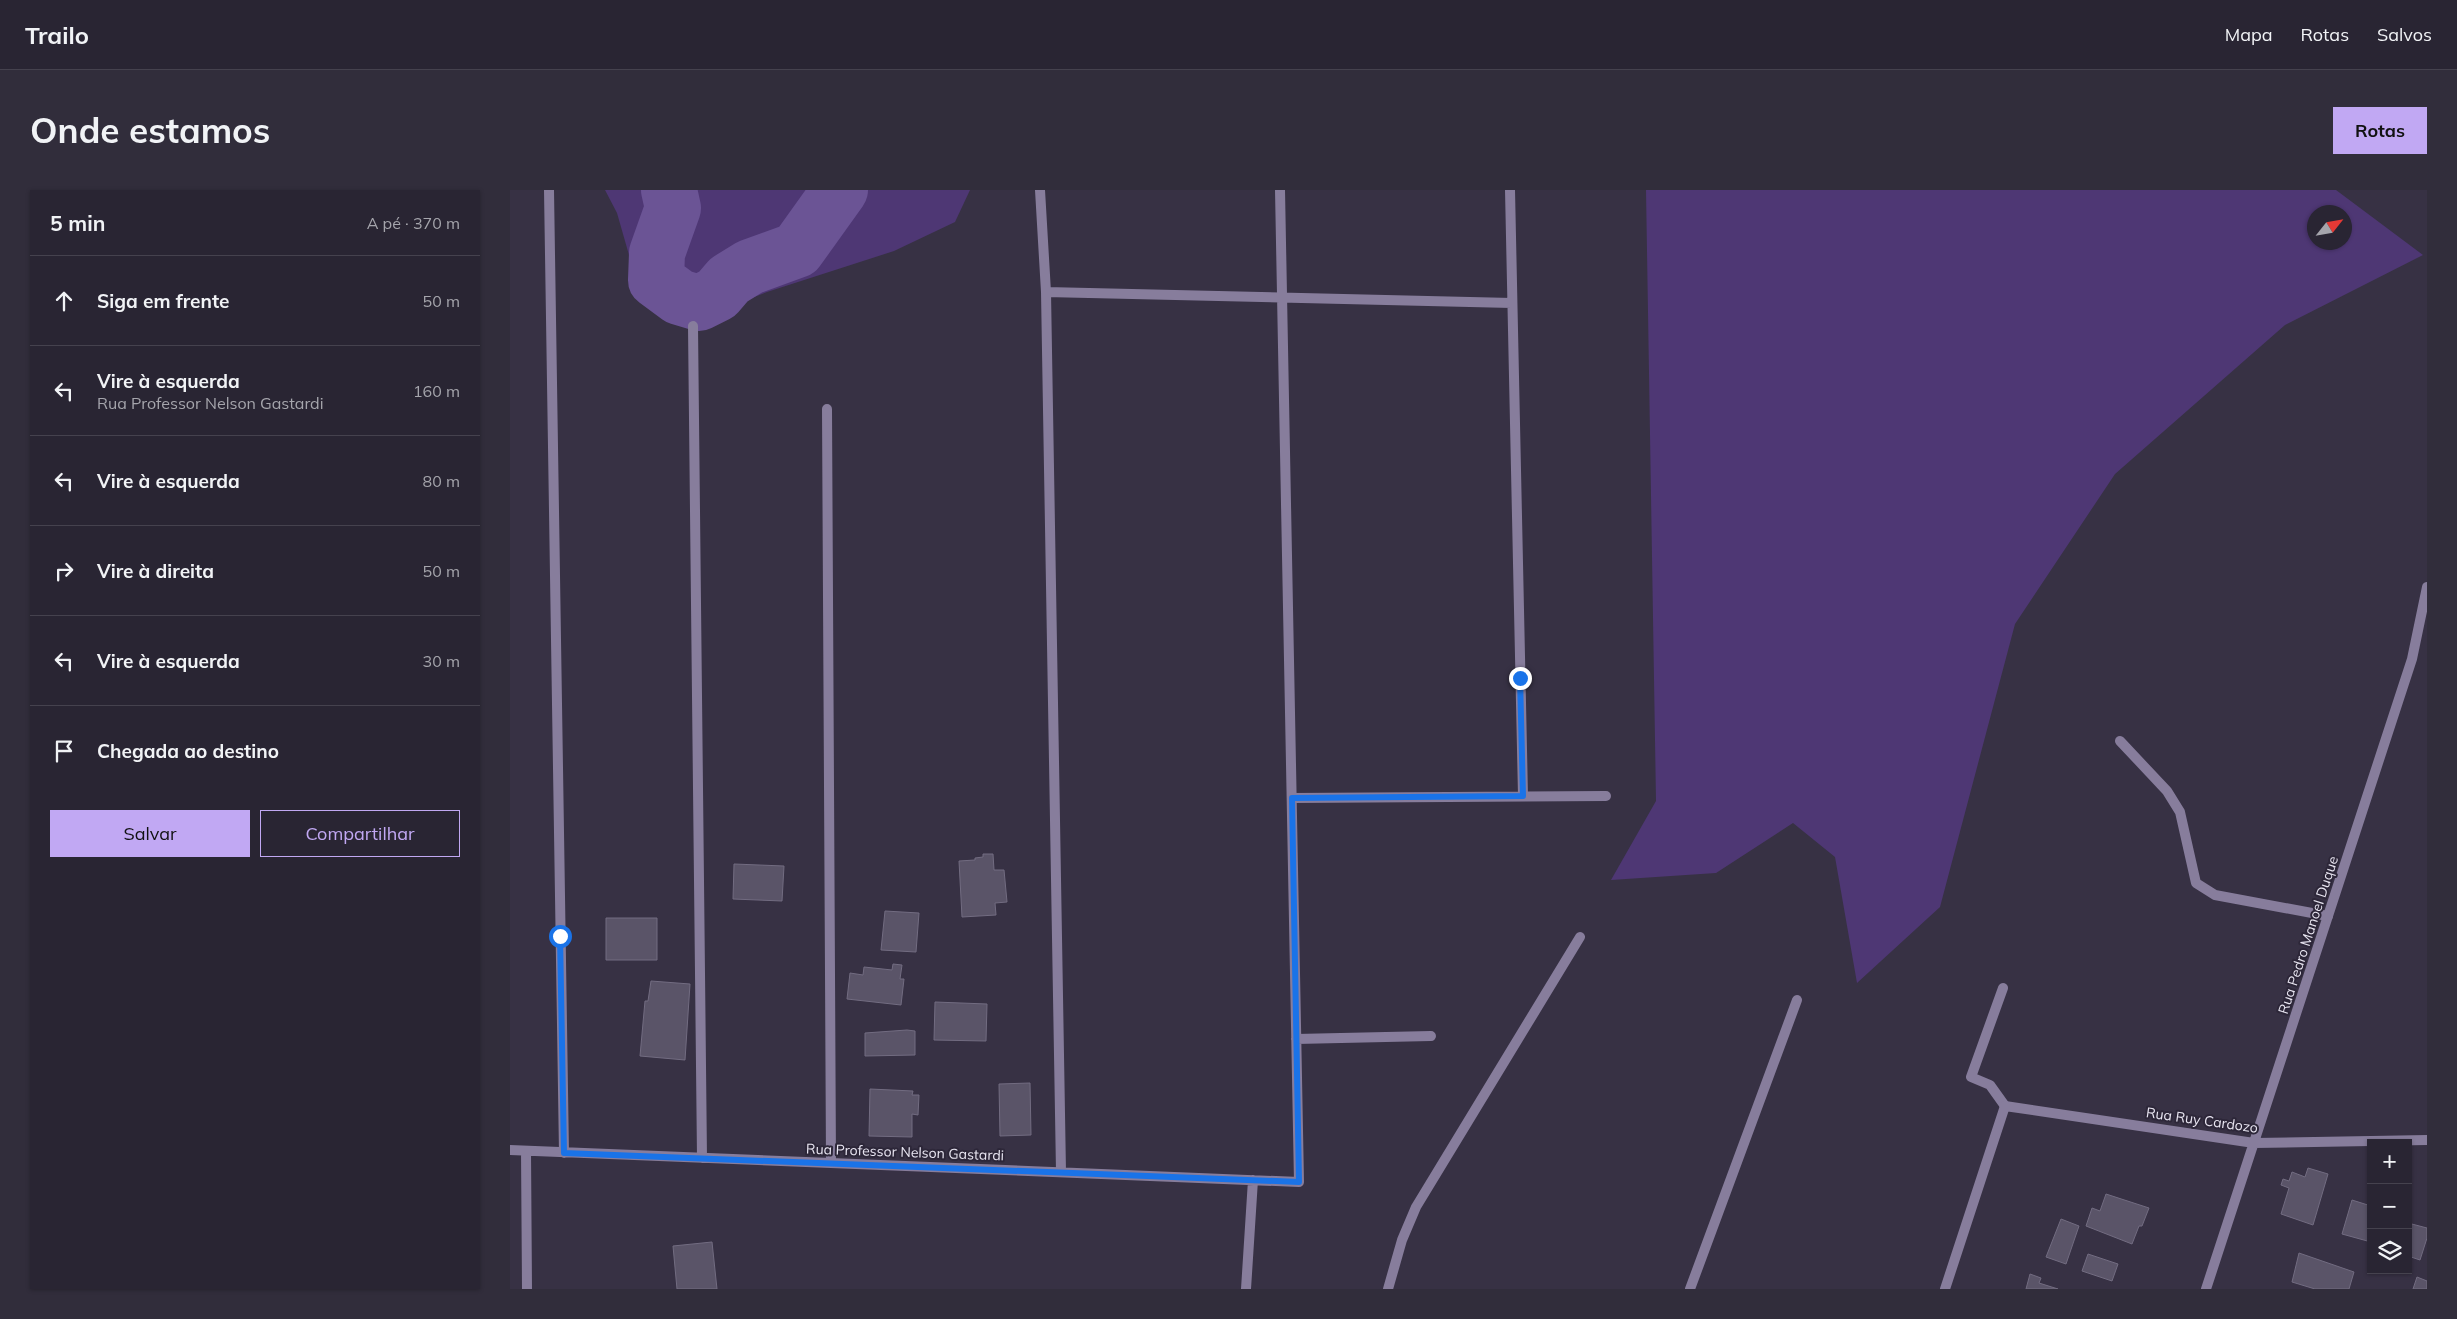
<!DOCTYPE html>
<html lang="pt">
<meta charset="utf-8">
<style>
:root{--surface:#292533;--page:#312d3b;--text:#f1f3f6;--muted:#a5a5ac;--line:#45424e;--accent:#c1a8f3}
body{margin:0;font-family:Mulish,sans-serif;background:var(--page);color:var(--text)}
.controls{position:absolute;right:15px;bottom:15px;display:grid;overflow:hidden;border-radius:0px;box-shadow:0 1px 4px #0004}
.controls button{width:45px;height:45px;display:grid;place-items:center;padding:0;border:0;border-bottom:1px solid var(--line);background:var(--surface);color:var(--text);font:25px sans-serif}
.compass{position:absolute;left:1797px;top:15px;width:45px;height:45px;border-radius:50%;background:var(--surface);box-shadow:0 1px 4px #0004;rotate:59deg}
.stop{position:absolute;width:15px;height:15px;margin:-11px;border:4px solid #1a73e8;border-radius:50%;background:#fff}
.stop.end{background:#1a73e8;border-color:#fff;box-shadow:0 1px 5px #0008}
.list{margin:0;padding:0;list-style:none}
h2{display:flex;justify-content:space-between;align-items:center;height:65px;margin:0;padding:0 20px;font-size:21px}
h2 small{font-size:16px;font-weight:400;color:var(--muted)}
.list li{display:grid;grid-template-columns:32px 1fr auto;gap:15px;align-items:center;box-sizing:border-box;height:90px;padding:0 20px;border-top:1px solid var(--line)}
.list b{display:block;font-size:19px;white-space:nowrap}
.list p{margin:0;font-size:16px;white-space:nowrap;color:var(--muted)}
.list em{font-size:16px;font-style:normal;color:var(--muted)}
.actions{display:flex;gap:10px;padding:15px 20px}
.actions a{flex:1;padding:11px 0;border:1px solid var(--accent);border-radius:0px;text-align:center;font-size:18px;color:var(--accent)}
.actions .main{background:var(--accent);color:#111}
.icon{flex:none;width:28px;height:28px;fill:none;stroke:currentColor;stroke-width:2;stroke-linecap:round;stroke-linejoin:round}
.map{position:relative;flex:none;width:1917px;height:1099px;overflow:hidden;border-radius:0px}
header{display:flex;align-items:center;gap:30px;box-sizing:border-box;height:70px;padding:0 25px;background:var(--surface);border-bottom:1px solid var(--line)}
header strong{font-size:24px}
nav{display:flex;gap:28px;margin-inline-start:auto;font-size:18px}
.intro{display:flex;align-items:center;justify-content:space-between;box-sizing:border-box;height:120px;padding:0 30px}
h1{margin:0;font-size:35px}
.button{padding:12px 22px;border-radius:0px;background:var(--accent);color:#111;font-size:18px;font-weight:700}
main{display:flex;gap:30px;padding:0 30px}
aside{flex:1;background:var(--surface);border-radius:0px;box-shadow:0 1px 4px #0004}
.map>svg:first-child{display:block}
.green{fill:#4e3774;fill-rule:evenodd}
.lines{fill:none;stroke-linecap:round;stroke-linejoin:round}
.river{stroke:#6b5495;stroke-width:56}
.building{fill:#5a5468;stroke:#726c81}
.lane{stroke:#877d9c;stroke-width:10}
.street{stroke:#877d9c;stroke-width:10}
.route{stroke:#1a73e8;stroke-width:6}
.labels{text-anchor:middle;stroke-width:4;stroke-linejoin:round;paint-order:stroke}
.street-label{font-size:14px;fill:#e9e6f2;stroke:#2d2739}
</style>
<header>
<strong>Trailo</strong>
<nav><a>Mapa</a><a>Rotas</a><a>Salvos</a></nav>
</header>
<div class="intro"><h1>Onde estamos</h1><a class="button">Rotas</a></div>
<main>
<aside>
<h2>5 min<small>A pé · 370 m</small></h2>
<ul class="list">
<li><svg class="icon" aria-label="ahead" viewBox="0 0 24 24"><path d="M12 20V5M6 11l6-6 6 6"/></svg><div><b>Siga em frente</b></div><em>50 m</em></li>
<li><svg class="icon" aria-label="left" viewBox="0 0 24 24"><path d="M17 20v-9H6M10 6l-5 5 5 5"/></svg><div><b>Vire à esquerda</b><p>Rua Professor Nelson Gastardi</p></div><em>160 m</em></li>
<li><svg class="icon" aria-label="left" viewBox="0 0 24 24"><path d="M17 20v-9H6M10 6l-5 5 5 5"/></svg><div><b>Vire à esquerda</b></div><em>80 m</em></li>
<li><svg class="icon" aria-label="right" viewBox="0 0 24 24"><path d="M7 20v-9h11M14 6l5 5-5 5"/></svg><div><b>Vire à direita</b></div><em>50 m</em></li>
<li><svg class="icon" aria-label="left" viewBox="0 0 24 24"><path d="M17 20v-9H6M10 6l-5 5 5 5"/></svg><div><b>Vire à esquerda</b></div><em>30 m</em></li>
<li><svg class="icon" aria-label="arrive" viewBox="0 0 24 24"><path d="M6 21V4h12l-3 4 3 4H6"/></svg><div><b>Chegada ao destino</b></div></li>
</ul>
<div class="actions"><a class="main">Salvar</a><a>Compartilhar</a></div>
</aside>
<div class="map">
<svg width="1917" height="1099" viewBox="0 0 1917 1099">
<rect width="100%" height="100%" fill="#373144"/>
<!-- green -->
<path class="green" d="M95,0h365l-15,32 -61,29 -127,41 -68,26 -32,-1 -16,-13 -12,-14 -22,-77z
M1136,0h690l87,65 -138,70 -170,149 -100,150 -75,283 -83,76 -22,-126 -42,-34 -77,50 -105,7 45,-79zM1804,22h30v30h-30z"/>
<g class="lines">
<!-- river -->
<path class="river" d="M159,0l4,18 -16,45 -1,27 23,17 20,6 18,-9 12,-14 21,-13 47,-17 43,-60"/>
</g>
<!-- building -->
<path class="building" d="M473,664h10l1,16h10l3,32 -12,1 1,12 -34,2 -3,-56 16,-1v-2l8,-1z
M224,674l50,2 -2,35 -49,-2z
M375,721l34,2 -3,39 -35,-2z
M96,728h51v42h-51z
M383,774l9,1 -2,14h4l-3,26 -54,-6 3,-26 13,2 1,-8 28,3z
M141,791l39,3 -5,76 -45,-4 5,-55h3z
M425,812l52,2 -1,37 -52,-1z
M397,840l8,1v24l-50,1v-23z
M520,893l1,52 -31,1 -1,-52z
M360,899l43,2 -1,4h7l-1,20 -6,-1v23l-43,-1z
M1798,978l20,6 -15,51 -32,-11 8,-26 -8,-3 2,-6 6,2 3,-9 13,5z
M1596,1004l43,14 -7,18h-3l-7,18 -46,-18 6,-18 8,3z
M1842,1010l19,6v36l-29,-8z
M1551,1029l18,7 -13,38 -20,-7z
M1898,1033l19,5v10l-7,22 -12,-4z
M202,1052l5,47h-40l-4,-43z
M1789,1063l55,19 -5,17h-34l-23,-7z
M1578,1064l30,10 -6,17 -30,-10z
M1520,1084l11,4 -2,5 19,6h-32z
M1907,1087l10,4v8h-14z"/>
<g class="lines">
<!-- lane -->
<path class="lane" d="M1610,551l47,50 13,21 16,71 19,12 113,21
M1493,798l-32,89 19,8 15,21"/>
<!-- street -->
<path class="street" d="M39,0l15,963
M530,0l6,102 15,880
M1000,0l13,606
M536,102l466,11
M183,136l9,832
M317,219l4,754
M782,608l314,-2
M786,849l135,-3
M0,960l789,32 -19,-992
M16,961l1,138
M736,1099l7,-109
M878,1099l14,-49 14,-33 164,-270
M1180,1099l107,-289
M1435,1099l60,-183 249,37 173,-3
M1696,1099l206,-630 15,-72"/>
</g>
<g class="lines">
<!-- route -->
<path class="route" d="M50,746l4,217 735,29 -7,-384 231,-2 -3,-118"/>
</g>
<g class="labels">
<!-- street labels -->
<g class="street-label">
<text transform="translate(1798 745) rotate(-72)" y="5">Rua Pedro Manoel Duque</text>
<text transform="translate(1692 930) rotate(8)" y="5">Rua Ruy Cardozo</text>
<text transform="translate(395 962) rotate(2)" y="5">Rua Professor Nelson Gastardi</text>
</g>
</g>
</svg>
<div class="controls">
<button>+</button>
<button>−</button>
<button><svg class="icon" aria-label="layers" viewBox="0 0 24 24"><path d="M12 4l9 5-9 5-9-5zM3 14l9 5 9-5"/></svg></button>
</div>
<svg class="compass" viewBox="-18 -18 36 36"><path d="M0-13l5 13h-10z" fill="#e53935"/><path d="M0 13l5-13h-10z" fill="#a5a5ac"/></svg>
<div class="stop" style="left:50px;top:746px"></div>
<div class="stop end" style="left:1010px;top:488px"></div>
</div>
</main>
